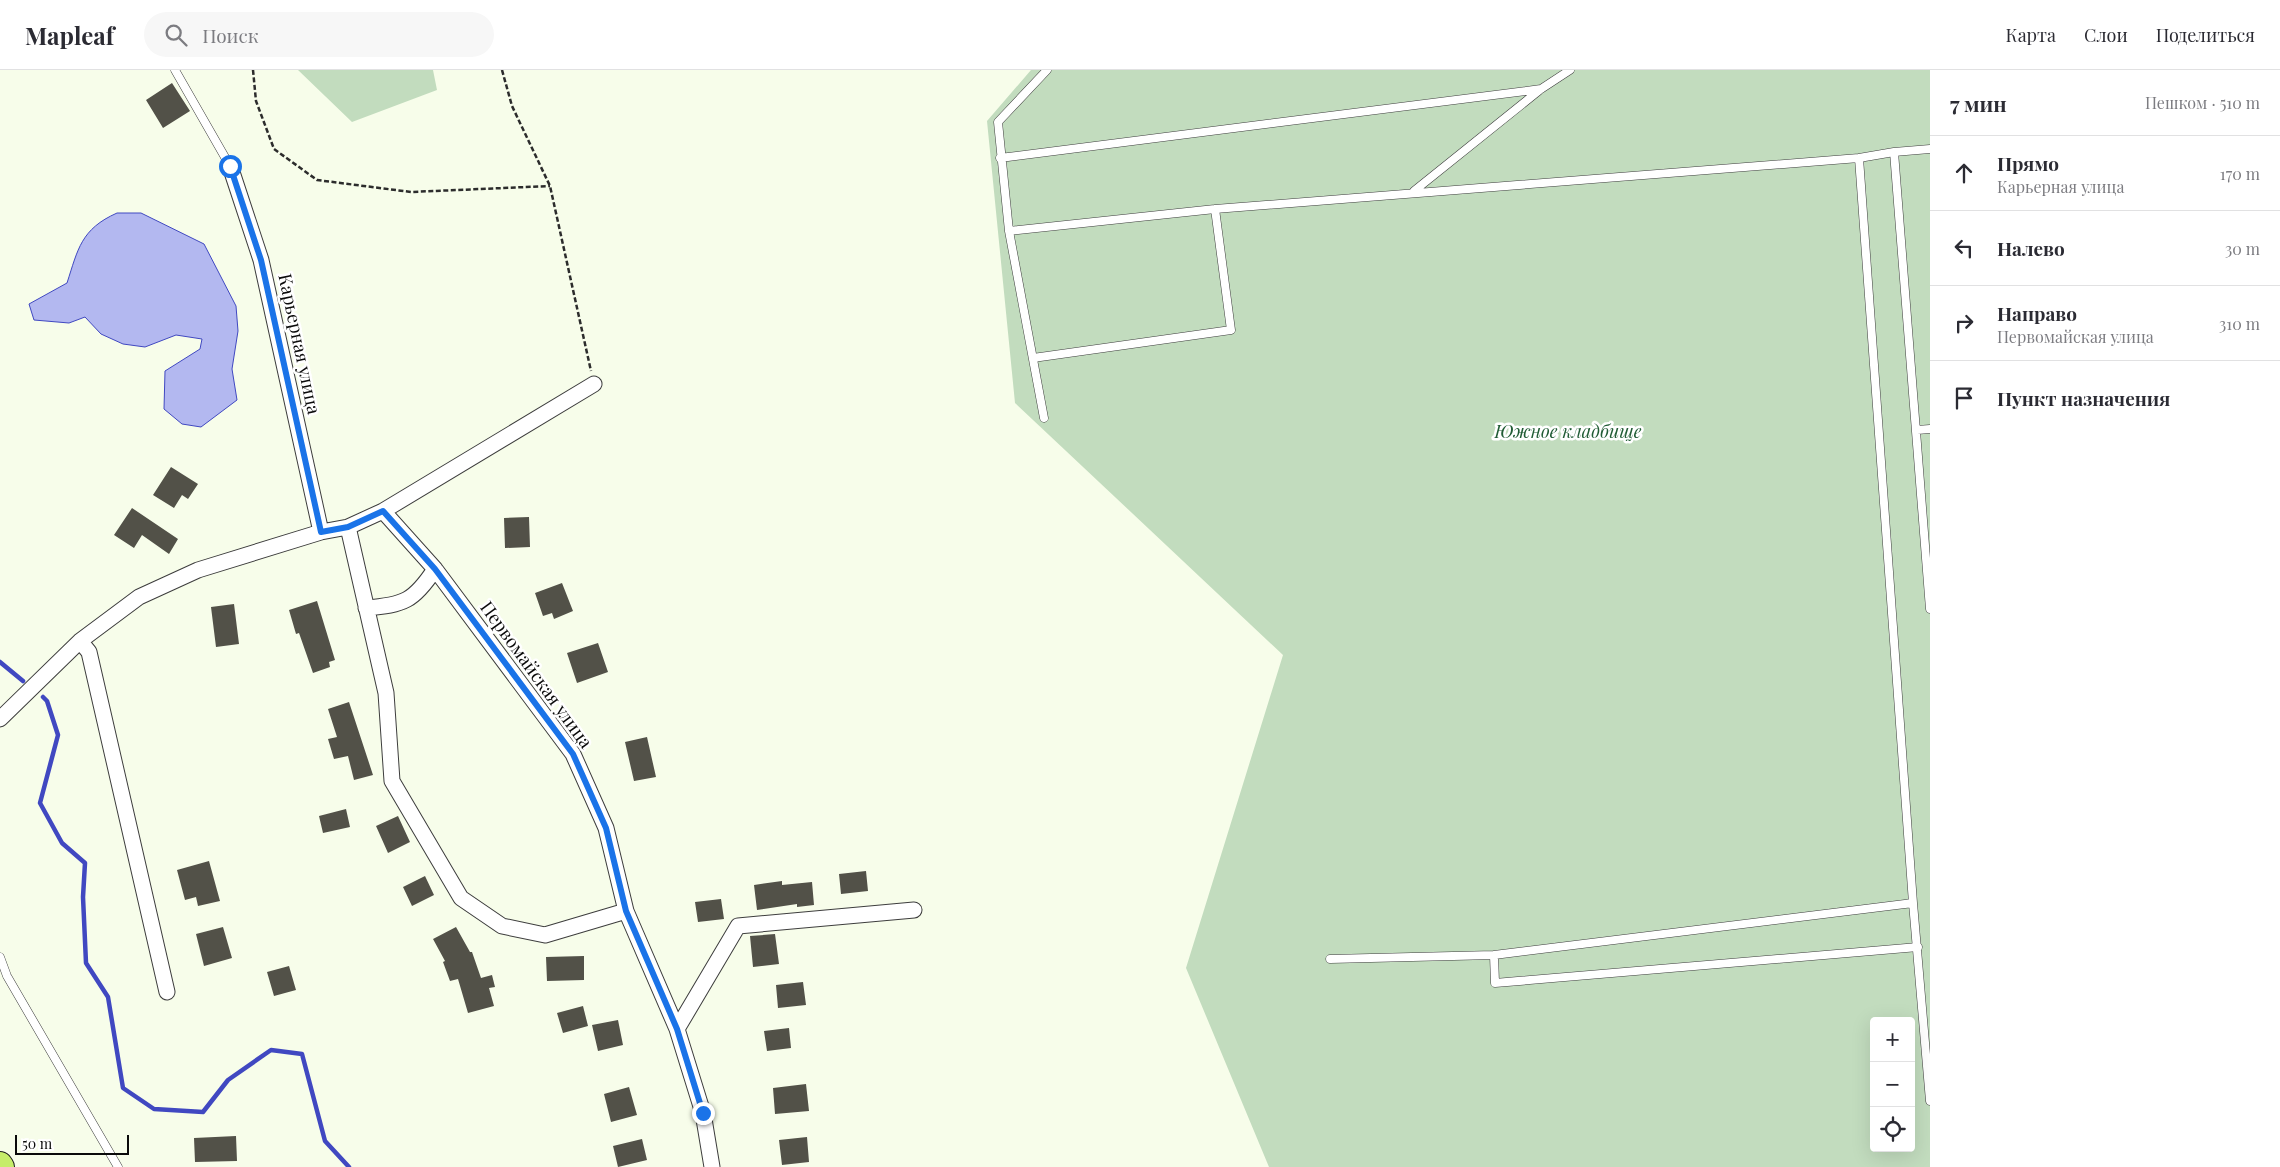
<!DOCTYPE html>
<html lang="ru">
<meta charset="utf-8">
<style>
:root{--surface:#fff;--page:#f7f7f7;--text:#2b2b33;--muted:#7c7c81;--line:#e1e1e2}
body{margin:0;font-family:"Playfair Display",serif;background:var(--page);color:var(--text)}
.controls{position:absolute;right:15px;bottom:15px;display:grid;overflow:hidden;border-radius:5px;box-shadow:0 5px 20px #0002}
.controls button{width:45px;height:45px;display:grid;place-items:center;padding:0;border:0;border-bottom:1px solid var(--line);background:var(--surface);color:var(--text);font:25px sans-serif}
.scale{position:absolute;left:15px;bottom:12px;width:114px;box-sizing:border-box;padding-left:5px;border:2px solid #0a0a0a;border-top:0;font-size:14px;line-height:18px;white-space:nowrap;color:#0a0a0a;-webkit-text-stroke:4px #fff;paint-order:stroke}
.stop{position:absolute;width:15px;height:15px;margin:-11px;border:4px solid #1a73e8;border-radius:50%;background:#fff}
.stop.end{background:#1a73e8;border-color:#fff;box-shadow:0 1px 5px #0008}
.list{margin:0;padding:0;list-style:none}
h2{display:flex;justify-content:space-between;align-items:center;height:65px;margin:0;padding:0 20px;font-size:21px}
h2 small{font-size:16px;font-weight:400;color:var(--muted)}
.list li{display:grid;grid-template-columns:32px 1fr auto;gap:15px;align-items:center;box-sizing:border-box;height:75px;padding:0 20px;border-top:1px solid var(--line)}
.list b{display:block;font-size:19px;white-space:nowrap}
.list p{margin:0;font-size:16px;white-space:nowrap;color:var(--muted)}
.list em{font-size:16px;font-style:normal;color:var(--muted)}
.icon{flex:none;width:28px;height:28px;fill:none;stroke:currentColor;stroke-width:2;stroke-linecap:round;stroke-linejoin:round}
.map{position:relative;flex:none;width:1930px;height:1097px;overflow:hidden}
header{display:flex;align-items:center;gap:30px;box-sizing:border-box;height:70px;padding:0 25px;background:var(--surface);border-bottom:1px solid var(--line)}
header strong{font-size:24px}
nav{display:flex;gap:28px;margin-inline-start:auto;font-size:18px}
.search{width:350px;height:45px;background:var(--page);display:flex;align-items:center;gap:12px;box-sizing:border-box;padding:0 18px;border-radius:28px;color:var(--muted);font-size:19px}
main{display:flex}
aside{flex:1;background:var(--surface)}
.map>svg:first-child{display:block}
.cemetery{fill:#c2dcbe;fill-rule:evenodd}
.water{fill:#b3b8f0;stroke:#4048c1}
.lines{fill:none;stroke-linecap:round;stroke-linejoin:round}
.stream{stroke:#4048c1;stroke-width:4.5}
.building{fill:#525148}
.service-casing{stroke:#3d3d3d;stroke-width:9}
.minor-casing{stroke:#3d3d3d;stroke-width:17}
.primary-casing{stroke:#1b1b1b;stroke-width:26}
.path{stroke:#2c2c2c;stroke-width:2.5;stroke-dasharray:5 2.5;stroke-linecap:butt}
.service{stroke:#fff;stroke-width:8}
.minor{stroke:#fff;stroke-width:15}
.primary{stroke:#c6ed6a;stroke-width:24}
.route{stroke:#1a73e8;stroke-width:6}
.labels{text-anchor:middle;stroke-width:5;stroke-linejoin:round;paint-order:stroke}
.street-label{font-size:18px;fill:#0a0a0a;stroke:#fff}
.park-label{font-size:18px;font-style:italic;fill:#215c35;stroke:#fff}
</style>
<header>
<strong>Mapleaf</strong>
<div class="search"><svg class="icon" aria-label="search" viewBox="0 0 24 24"><circle cx="10" cy="10" r="6"/><path d="M15 15l6 6"/></svg>Поиск</div>
<nav><a>Карта</a><a>Слои</a><a>Поделиться</a></nav>
</header>
<main>
<div class="map">
<svg width="1930" height="1097" viewBox="0 0 1930 1097">
<rect width="100%" height="100%" fill="#f7fdea"/>
<!-- cemetery -->
<path class="cemetery" d="M298,0h135l4,20 -85,32z
M1031,0h899v1097h-661l-83,-199 97,-313 -268,-252 -28,-282zM1874,951h37v127h-37z"/>
<!-- water -->
<path class="water" d="M117,143h24l63,31 32,62 2,25 -6,38 5,31 -36,27 -19,-3 -18,-15 1,-38 35,-22 2,-10 -26,-4 -31,12 -22,-3 -22,-10 -16,-17 -16,6 -35,-3 -5,-16 38,-21c11,-34 14,-54 50,-70z"/>
<g class="lines">
<!-- stream -->
<path class="stream" d="M0,592l23,19
M43,627l4,4 11,34 -18,68 22,40 23,20 -2,34 3,66 22,34 15,91 31,21 49,3 25,-32 43,-30 31,4 23,87 24,26"/>
</g>
<!-- building -->
<path class="building" d="M172,13l18,28 -27,17 -17,-28z
M171,397l27,17 -10,15 -6,-4 -8,13 -21,-13z
M132,438l46,31 -9,15 -27,-19 -8,13 -20,-13z
M529,447l1,30 -25,1 -1,-30z
M562,513l11,28 -19,8 -2,-6 -9,3 -8,-23z
M317,531l18,59 -6,2 1,5 -17,6 -14,-40 -3,1 -7,-24z
M234,534l5,40 -23,3 -5,-40z
M598,573l10,29 -31,11 -10,-30z
M349,632l24,73 -19,5 -6,-24 -14,3 -6,-20 9,-2 -9,-28z
M647,667l9,40 -22,4 -9,-39z
M346,739l4,18 -27,6 -4,-17z
M398,746l12,26 -22,11 -12,-27z
M209,791l11,40 -22,5 -2,-9 -11,3 -8,-30z
M866,801l2,20 -27,3 -2,-20z
M425,806l9,19 -22,11 -9,-19z
M782,811v4l30,-3 2,23 -17,2v-3l-40,6 -3,-25z
M721,829l3,20 -26,3 -3,-20z
M223,857l9,31 -28,8 -8,-32z
M456,857l14,25h2l9,26 11,-3 3,12 -6,1 5,18 -26,7 -10,-34 -8,2 -7,-19 2,-1 -12,-22z
M775,864l4,30 -26,3 -3,-31z
M584,886v24l-37,1 -1,-24z
M289,896l7,24 -22,6 -7,-24z
M803,912l3,23 -28,3 -2,-23z
M583,936l5,20 -25,7 -6,-20z
M618,950l5,25 -25,6 -6,-26z
M789,958l2,20 -24,3 -3,-20z
M806,1014l3,27 -34,3 -2,-26z
M629,1017l8,28 -26,7 -7,-28z
M236,1066l1,25 -42,1 -1,-24z
M807,1067l2,25 -27,3 -3,-25z
M642,1069l5,21 -29,7 -5,-21z"/>
<g class="lines">
<!-- service casing -->
<g class="service-casing">
<path id="service" d="M175,0l55,96
M1930,79l-36,3 -35,6 54,745 17,198
M1894,82l36,457
M1000,88l541,-69
M1414,121l127,-102 29,-19
M1009,161l206,-22 644,-51
M1033,288l198,-28 -16,-121
M1044,348l-35,-187 -11,-109 49,-52
M1917,360l13,-1
M1913,833l-419,52 1,28 423,-36
M0,887l7,19 111,191
M1330,889l164,-4"/>
</g>
<!-- minor casing -->
<g class="minor-casing">
<path id="minor" d="M230,96l31,94 60,272
M383,441l52,58 138,185 33,74 20,83 51,118 26,84 9,54
M348,457l38,166 6,88 69,117 41,28 43,9 81,-24
M366,538c38,-3 48,-7 69,-39
M80,571l9,11 78,340
M0,649l80,-78 59,-44 59,-27 123,-38 27,-5 35,-16 211,-127
M677,959l61,-103 176,-16"/>
</g>
<!-- primary casing -->
<g class="primary-casing">
<path id="primary" d="M0,1094l2,3"/>
</g>
<!-- path -->
<path class="path" d="M253,0l3,31 18,48 43,31 94,12 139,-6
M502,0l10,36 38,80 41,185"/>
<!-- service -->
<use href="#service" class="service"/>
<!-- minor -->
<use href="#minor" class="minor"/>
<!-- primary -->
<use href="#primary" class="primary"/>
</g>
<g class="lines">
<!-- route -->
<path class="route" d="M230,96l31,94 60,272 27,-5 35,-16 52,58 138,185 33,74 20,83 51,118 26,84"/>
</g>
<g class="labels">
<!-- street labels -->
<g class="street-label">
<text transform="translate(299 274) rotate(78)" y="6">Карьерная улица</text>
<text transform="translate(536 605) rotate(54)" y="6">Первомайская улица</text>
</g>
<!-- park labels -->
<g class="park-label">
<text x="1568" y="368">Южное кладбище</text>
</g>
</g>
</svg>
<div class="controls">
<button>+</button>
<button>−</button>
<button><svg class="icon" aria-label="locate" viewBox="0 0 24 24"><circle cx="12" cy="12" r="6"/><path d="M12 2v4M12 18v4M2 12h4M18 12h4"/></svg></button>
</div>
<div class="scale">50 m</div>
<div class="stop" style="left:230px;top:96px"></div>
<div class="stop end" style="left:703px;top:1043px"></div>
</div>
<aside>
<h2>7 мин<small>Пешком · 510 m</small></h2>
<ul class="list">
<li><svg class="icon" aria-label="ahead" viewBox="0 0 24 24"><path d="M12 20V5M6 11l6-6 6 6"/></svg><div><b>Прямо</b><p>Карьерная улица</p></div><em>170 m</em></li>
<li><svg class="icon" aria-label="left" viewBox="0 0 24 24"><path d="M17 20v-9H6M10 6l-5 5 5 5"/></svg><div><b>Налево</b></div><em>30 m</em></li>
<li><svg class="icon" aria-label="right" viewBox="0 0 24 24"><path d="M7 20v-9h11M14 6l5 5-5 5"/></svg><div><b>Направо</b><p>Первомайская улица</p></div><em>310 m</em></li>
<li><svg class="icon" aria-label="arrive" viewBox="0 0 24 24"><path d="M6 21V4h12l-3 4 3 4H6"/></svg><div><b>Пункт назначения</b></div></li>
</ul>
</aside>
</main>
